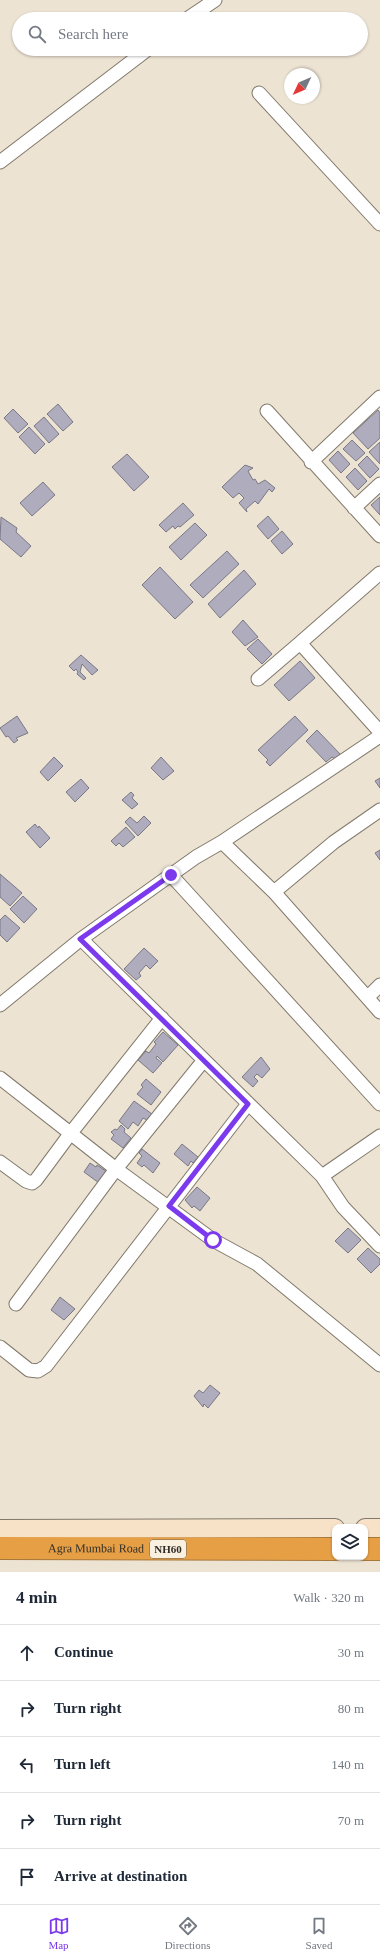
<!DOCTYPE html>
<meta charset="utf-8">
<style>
:root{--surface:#fff;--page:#f2f2f3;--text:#1f2937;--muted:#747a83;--line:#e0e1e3;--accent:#7c3aed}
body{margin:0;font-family:"Times New Roman",serif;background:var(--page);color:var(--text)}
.controls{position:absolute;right:12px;bottom:12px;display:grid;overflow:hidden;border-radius:8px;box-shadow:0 1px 3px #0004}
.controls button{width:36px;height:36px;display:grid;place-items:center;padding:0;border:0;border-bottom:1px solid var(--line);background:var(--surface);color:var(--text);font:20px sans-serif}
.compass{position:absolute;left:284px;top:68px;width:36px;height:36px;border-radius:50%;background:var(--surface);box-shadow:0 1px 3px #0004;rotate:226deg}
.stop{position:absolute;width:12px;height:12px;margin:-9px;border:3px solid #7c3aed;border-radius:50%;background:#fff}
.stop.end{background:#7c3aed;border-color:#fff;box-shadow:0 1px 4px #0008}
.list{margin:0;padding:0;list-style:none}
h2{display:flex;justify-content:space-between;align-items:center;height:52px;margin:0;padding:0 16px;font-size:17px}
h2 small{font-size:13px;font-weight:400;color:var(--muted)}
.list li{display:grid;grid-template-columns:26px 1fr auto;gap:12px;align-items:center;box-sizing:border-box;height:56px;padding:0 16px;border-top:1px solid var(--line)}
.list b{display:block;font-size:15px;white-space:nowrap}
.list em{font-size:13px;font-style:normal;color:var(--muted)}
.icon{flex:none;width:22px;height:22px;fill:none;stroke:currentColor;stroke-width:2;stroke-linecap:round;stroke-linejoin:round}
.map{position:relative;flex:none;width:380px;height:1572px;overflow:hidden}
.search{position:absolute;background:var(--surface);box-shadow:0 1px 3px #0004;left:12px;right:12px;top:12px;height:44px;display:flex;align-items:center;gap:10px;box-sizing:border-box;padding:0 14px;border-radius:22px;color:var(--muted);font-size:15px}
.sheet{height:332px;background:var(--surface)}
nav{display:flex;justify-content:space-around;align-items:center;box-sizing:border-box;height:56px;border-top:1px solid var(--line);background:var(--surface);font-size:11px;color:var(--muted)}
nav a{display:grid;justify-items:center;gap:2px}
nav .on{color:var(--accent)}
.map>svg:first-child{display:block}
.building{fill:#aeacbd;stroke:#797887}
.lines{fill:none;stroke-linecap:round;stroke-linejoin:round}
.street-casing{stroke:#81796b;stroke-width:15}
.secondary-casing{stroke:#81796b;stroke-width:20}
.highway-casing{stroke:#a6773a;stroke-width:24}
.street{stroke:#fff;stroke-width:13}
.secondary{stroke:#f8e2c7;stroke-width:18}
.highway{stroke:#e69f45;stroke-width:22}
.route{stroke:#7c3aed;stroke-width:5}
.labels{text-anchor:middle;stroke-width:4;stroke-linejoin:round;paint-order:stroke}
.shield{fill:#faf0e0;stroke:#6d685e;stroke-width:1}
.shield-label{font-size:11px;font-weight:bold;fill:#302d27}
.street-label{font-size:12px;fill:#302d27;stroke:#faf0e0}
</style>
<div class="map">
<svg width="380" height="1572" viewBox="0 0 380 1572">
<rect width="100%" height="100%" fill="#ede3d3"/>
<!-- building -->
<path class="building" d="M58,404l15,18 -10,9 -16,-17z
M13,409l15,15 -10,9 -14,-15z
M378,410l2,3v25l-12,11 -15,-16z
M44,417l15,17 -10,9 -15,-17z
M29,427l16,17 -10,10 -16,-17z
M352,440l13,13 -9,8 -13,-12z
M380,442v22l-11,-12z
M338,451l12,13 -9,9 -12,-13z
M127,454l22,23 -15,14 -22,-24z
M367,456l12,13 -9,9 -12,-13z
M245,465l8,3 -5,3 5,9 2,-1 3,5 7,-4 10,8 -3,4 -3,-3 -11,15 -3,-3 -9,8 1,3 -8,-9 5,-5 -5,-5 -6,5 -11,-11z
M355,468l12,13 -9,9 -12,-13z
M43,482l12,13 -23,21 -12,-13z
M380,497v18l-9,-10z
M183,503l11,12 -14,12 -2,-1 -3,3 -2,-3 -7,6 -7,-7z
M268,516l11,13 -11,10 -11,-13z
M1,517l16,11 -1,4 15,14 -10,11 -21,-18z
M195,523l12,12 -26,25 -12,-13z
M282,531l11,13 -11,10 -11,-13z
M227,551l12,13 -36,34 -13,-13z
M160,567l33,35 -18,17 -33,-34z
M244,570l12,14 -36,34 -12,-14z
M243,620l15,17 -13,9 -13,-14z
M258,639l14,15 -10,10 -15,-15z
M81,655l17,15 -6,5 -10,-11 -2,8 6,6 -2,2 -7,-6 1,-2 -2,-3 -2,2 -5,-5z
M300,661l15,17 -26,23 -15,-16z
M17,716l11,17 -12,5 2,2 -4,3 -6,-7 -2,1 -6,-9z
M295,716l13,14 -38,36 -4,-4 2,-2 -10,-10z
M317,730l23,24 -5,5 -3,-2 -6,5 -20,-21z
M54,757l9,9 -15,15 -8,-9z
M161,757l13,14 -11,9 -12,-12z
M380,778v10l-5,-7z
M81,779l8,9 -14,14 -9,-10z
M131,792l3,3 -2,3 6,6 -6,5 -10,-9z
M144,816l7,7 -13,13 -13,-14 5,-5 7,6z
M35,824l3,4 1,-2 11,12 -10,10 -14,-16z
M126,827l9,10 -12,10 -4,-4 -3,3 -5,-5z
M380,850v10l-5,-7z
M0,874l22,19 -12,13 -10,-9z
M23,896l14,13 -13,14 -14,-14z
M5,915l15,13 -13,14 -7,-7v-15z
M144,948l14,13 -8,8 -4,-4 -7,8 2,3 -5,4 -12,-11z
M163,1032l15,13 -15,17 -6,-6 -1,2 6,5 -9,10 -15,-13 8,-9 3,2 7,-9 -2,-2z
M261,1057l9,12 -8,9 -5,-4 -3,3 4,4 -5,6 -11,-10z
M146,1079l15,13 -10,13 -14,-11 6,-7 -2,-2z
M134,1101l18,13 -5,6 -4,-2 -5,8 -5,-4 -5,7 -9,-8z
M121,1125l4,4 -1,3 7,6 -8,10 -12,-9 3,-4 -3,-3 4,-3 2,1z
M182,1144l16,13 -5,6 -2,-2 -3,5 -14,-12z
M142,1149l18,14 -7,10 -9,-8 -2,2 -5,-4 5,-7 -3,-3z
M90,1163l6,4 1,-2 10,7 -8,11 -15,-11z
M197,1187l13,11 -10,13 -6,-5 -2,2 -7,-8z
M348,1228l13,12 -13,13 -13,-12z
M368,1248l12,11v5l-9,9 -14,-14z
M60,1297l15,12 -11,11 -13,-10z
M210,1385l10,8 -12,15 -4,-4 -1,3 -9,-11 5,-6 4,3z"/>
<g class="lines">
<!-- street casing -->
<g class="street-casing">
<path id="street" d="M187,19l28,-19
M259,93l121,131
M0,162l148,-113
M267,411l113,125
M311,462l69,-65
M354,508l26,-24
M380,573l-80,70 80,89
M258,679l42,-36
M222,842l52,50 106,120
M171,875l209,229
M274,892l60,-50 46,-32
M81,939l115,-82 26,-15 158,-106
M368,997l12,-12
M0,1005l81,-66 241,237 21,31 37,39
M0,1078l116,91 97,71 44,24 123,101
M0,1162l26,19 6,2 4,-3 34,-46 92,-116
M322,1176l58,-40
M16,1304l100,-135 88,-109
M0,1347l29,23 9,1 8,-5 202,-262"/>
</g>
<!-- secondary casing -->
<g class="secondary-casing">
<path id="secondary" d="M365,1528h15
M0,1529l335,-1"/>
</g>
<!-- highway casing -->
<g class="highway-casing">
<g id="highway">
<path id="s1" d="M0,1548l335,1"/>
<path d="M365,1549h15"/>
</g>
</g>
<!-- street -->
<use href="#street" class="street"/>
<!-- secondary -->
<use href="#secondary" class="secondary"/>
<!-- highway -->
<use href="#highway" class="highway"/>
</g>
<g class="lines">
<!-- route -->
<path class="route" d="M171,875l-91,64 168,165 -79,102 44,34"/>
</g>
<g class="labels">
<!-- shield labels -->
<rect class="shield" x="150" y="1540" width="36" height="18" rx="3"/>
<g class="shield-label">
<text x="168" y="1553">NH60</text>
</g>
<!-- street labels -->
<g class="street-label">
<text dy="4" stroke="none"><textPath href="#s1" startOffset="96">Agra Mumbai Road</textPath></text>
</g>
</g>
</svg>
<div class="controls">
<button><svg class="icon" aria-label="layers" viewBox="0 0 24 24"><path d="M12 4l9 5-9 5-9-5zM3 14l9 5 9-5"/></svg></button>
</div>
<svg class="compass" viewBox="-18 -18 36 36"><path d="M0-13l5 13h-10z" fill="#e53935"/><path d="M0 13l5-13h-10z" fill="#747a83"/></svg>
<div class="stop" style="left:213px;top:1240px"></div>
<div class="stop end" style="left:171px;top:875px"></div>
<div class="search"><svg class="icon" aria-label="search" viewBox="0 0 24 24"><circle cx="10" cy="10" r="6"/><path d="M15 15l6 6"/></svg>Search here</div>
</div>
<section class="sheet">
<h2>4 min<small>Walk · 320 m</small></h2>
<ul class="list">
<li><svg class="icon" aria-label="ahead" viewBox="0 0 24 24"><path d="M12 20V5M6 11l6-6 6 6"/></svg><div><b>Continue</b></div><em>30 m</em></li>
<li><svg class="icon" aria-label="right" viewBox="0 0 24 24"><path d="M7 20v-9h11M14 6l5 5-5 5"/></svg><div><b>Turn right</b></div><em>80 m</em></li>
<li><svg class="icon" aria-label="left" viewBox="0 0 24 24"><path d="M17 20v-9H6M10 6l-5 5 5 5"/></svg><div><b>Turn left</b></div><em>140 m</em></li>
<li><svg class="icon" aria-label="right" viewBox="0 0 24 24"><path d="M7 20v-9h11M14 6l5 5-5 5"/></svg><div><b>Turn right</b></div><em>70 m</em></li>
<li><svg class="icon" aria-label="arrive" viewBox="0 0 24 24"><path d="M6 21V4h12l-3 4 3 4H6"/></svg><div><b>Arrive at destination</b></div></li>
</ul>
</section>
<nav>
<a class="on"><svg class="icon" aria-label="map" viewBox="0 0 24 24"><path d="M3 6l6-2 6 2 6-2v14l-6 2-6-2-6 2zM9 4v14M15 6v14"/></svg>Map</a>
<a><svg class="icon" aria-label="directions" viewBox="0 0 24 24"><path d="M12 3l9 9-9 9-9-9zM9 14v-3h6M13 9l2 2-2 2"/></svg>Directions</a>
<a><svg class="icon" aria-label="saved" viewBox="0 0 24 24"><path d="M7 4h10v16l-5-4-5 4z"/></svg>Saved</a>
</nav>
